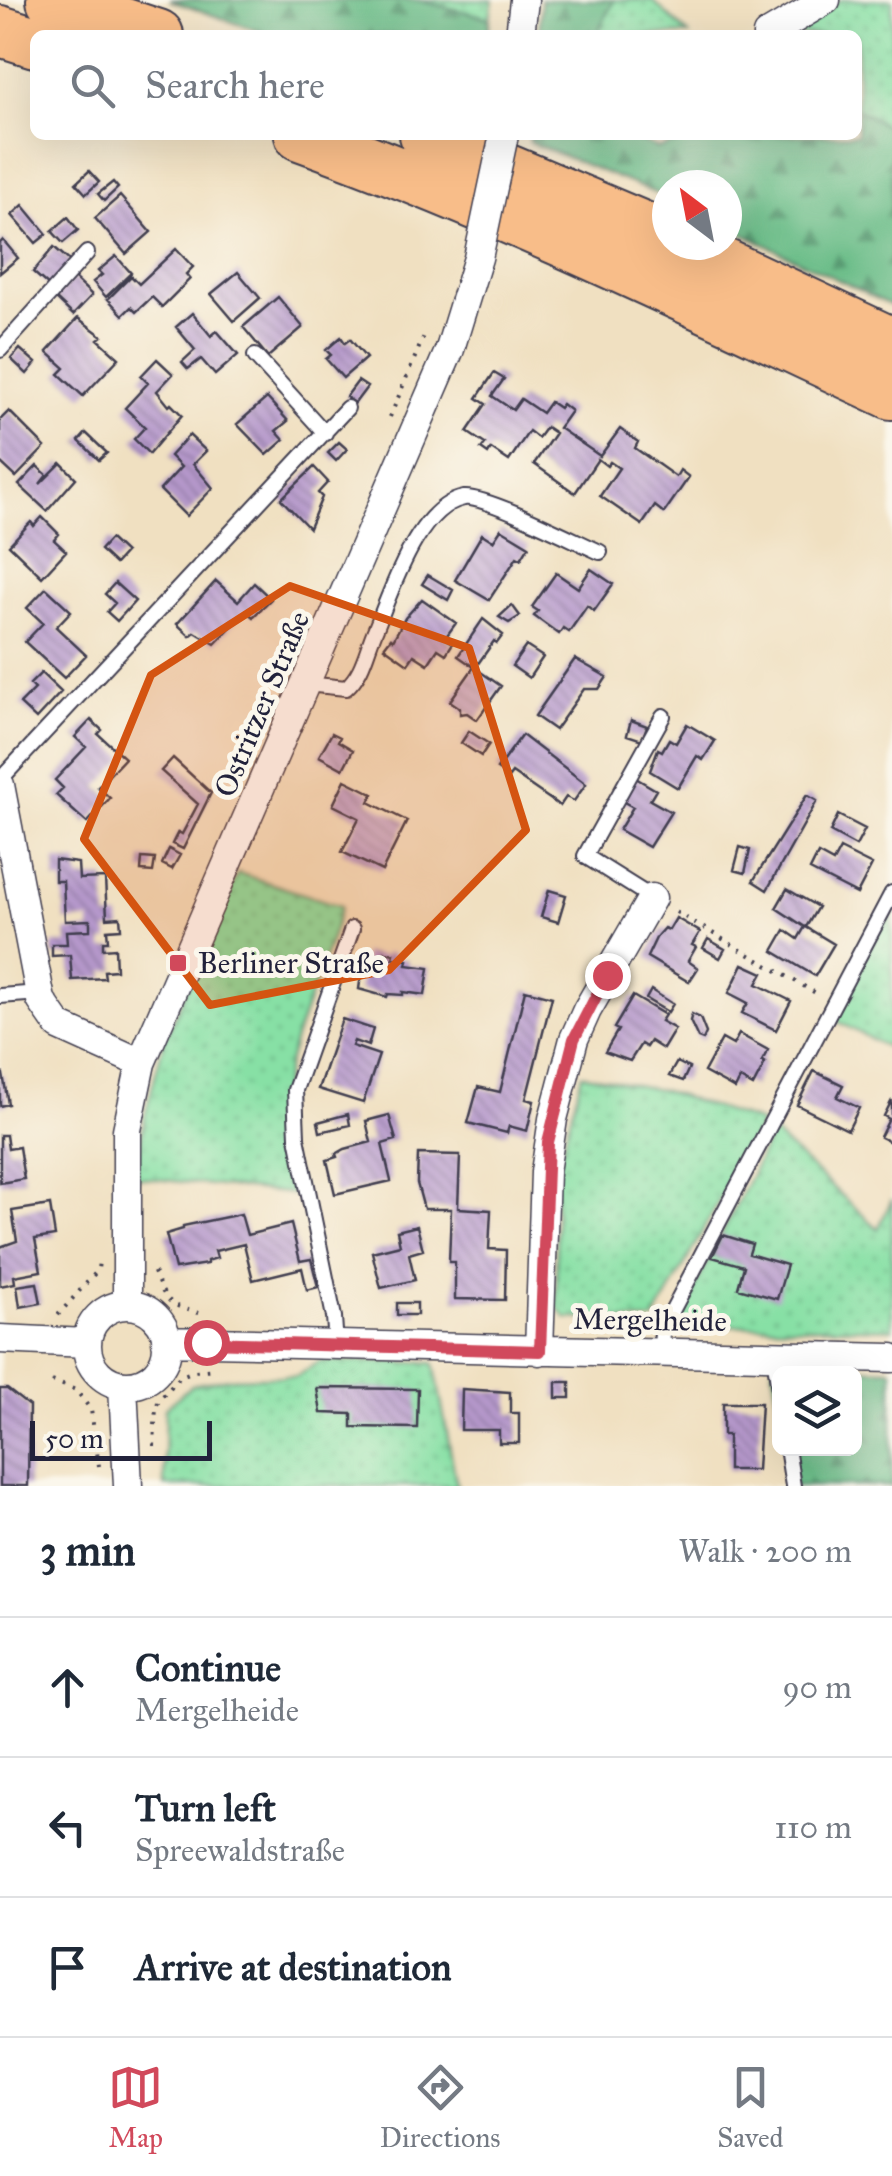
<!DOCTYPE html>
<meta charset="utf-8">
<style>
:root{--surface:#fff;--page:#f2f2f3;--text:#1f2937;--muted:#747a83;--line:#e0e1e3;--accent:#d1495b}
body{margin:0;font-family:"IM FELL Great Primer",serif;background:var(--page);color:var(--text)}
.controls{position:absolute;right:30px;bottom:30px;display:grid;overflow:hidden;border-radius:15px;box-shadow:0 10px 40px #0002}
.controls button{width:90px;height:90px;display:grid;place-items:center;padding:0;border:0;border-bottom:2px solid var(--line);background:var(--surface);color:var(--text);font:50px sans-serif}
.compass{position:absolute;left:652px;top:170px;width:90px;height:90px;border-radius:50%;background:var(--surface);box-shadow:0 10px 40px #0002;rotate:328deg}
.scale{position:absolute;left:30px;bottom:25px;width:182px;box-sizing:border-box;padding-left:10px;border:5px solid #22223b;border-top:0;font-size:28px;line-height:35px;white-space:nowrap;color:#22223b;-webkit-text-stroke:8px #fbf7ec;paint-order:stroke}
.stop{position:absolute;width:30px;height:30px;margin:-22px;border:8px solid #d1495b;border-radius:50%;background:#fff}
.stop.end{background:#d1495b;border-color:#fff;box-shadow:0 2px 10px #0008}
.list{margin:0;padding:0;list-style:none}
h2{display:flex;justify-content:space-between;align-items:center;height:130px;margin:0;padding:0 40px;font-size:42px}
h2 small{font-size:32px;font-weight:400;color:var(--muted)}
.list li{display:grid;grid-template-columns:65px 1fr auto;gap:30px;align-items:center;box-sizing:border-box;height:140px;padding:0 40px;border-top:2px solid var(--line)}
.list b{display:block;font-size:38px;white-space:nowrap}
.list p{margin:0;font-size:32px;white-space:nowrap;color:var(--muted)}
.list em{font-size:32px;font-style:normal;color:var(--muted)}
.icon{flex:none;width:55px;height:55px;fill:none;stroke:currentColor;stroke-width:2;stroke-linecap:round;stroke-linejoin:round}
.map{position:relative;flex:none;width:892px;height:1486px;overflow:hidden}
.search{position:absolute;background:var(--surface);box-shadow:0 10px 40px #0002;left:30px;right:30px;top:30px;height:110px;display:flex;align-items:center;gap:25px;box-sizing:border-box;padding:0 35px;border-radius:15px;color:var(--muted);font-size:38px}
.sheet{height:550px;background:var(--surface)}
nav{display:flex;justify-content:space-around;align-items:center;box-sizing:border-box;height:140px;border-top:2px solid var(--line);background:var(--surface);font-size:28px;color:var(--muted)}
nav a{display:grid;justify-items:center;gap:5px}
nav .on{color:var(--accent)}
.map>svg:first-child{display:block}
.grass{fill:url(#grass-dots);stroke:#548170;stroke-width:2.5}
.forest{fill:url(#forest-firs);stroke:#487062;stroke-width:2.5}
.building{fill:url(#building-back-hatch)}
.lines{fill:none;stroke-linecap:round;stroke-linejoin:round}
.service-casing{stroke:#413e4f;stroke-width:18}
.minor-casing{stroke:#413e4f;stroke-width:31}
.motorway-casing{stroke:#413e4f;stroke-width:54}
.path{stroke:#413e4f;stroke-width:4;stroke-dasharray:2.5 8;stroke-linecap:butt}
.service{stroke:#fff;stroke-width:14}
.minor{stroke:#fff;stroke-width:28}
.motorway{stroke:#f8bd89;stroke-width:50}
.minor-bridge-casing{stroke:#413e4f;stroke-width:31;stroke-linecap:butt}
.minor-bridge{stroke:#fff;stroke-width:28}
.route{stroke:#d1495b;stroke-width:12}
.marked{fill:#d45411;fill-opacity:0.2;stroke:#d45411;stroke-width:8;stroke-linejoin:round}
.poi-dot{fill:#d1495b;stroke:#fbf7ec;stroke-width:4}
.labels{text-anchor:middle;stroke-width:10;stroke-linejoin:round;paint-order:stroke}
.street-label{font-size:30px;fill:#22223b;stroke:#fbf7ec}
.poi-label{font-size:30px;fill:#22223b;stroke:#fbf7ec;text-anchor:start}
</style>
<div class="map">
<svg width="892" height="1486" viewBox="0 0 892 1486">
<defs>
<pattern id="grass-dots" width="8" height="8" patternUnits="userSpaceOnUse" patternTransform="scale(2.5)"><rect width="8" height="8" fill="#87e0a5"/><path d="M2 2h.1M6 6h.1" fill="none" stroke="#74c08f" stroke-width="1.8" stroke-linecap="round"/></pattern>
<pattern id="forest-firs" width="22" height="20" patternUnits="userSpaceOnUse" patternTransform="scale(2.5)"><rect width="22" height="20" fill="#6dbe8a"/><path d="M5 1l3.5 6h-7zM16 11l3.5 6h-7z" fill="#599a72"/></pattern>
<pattern id="building-back-hatch" width="6" height="6" patternUnits="userSpaceOnUse" patternTransform="scale(2.5)"><rect width="6" height="6" fill="#b598cb"/><path d="M-1 5l2 2M0 0l6 6M5-1l2 2" fill="none" stroke="#937ca6"/></pattern>
</defs>
<rect width="100%" height="100%" fill="#fbf7ec"/>
<filter id="ink" filterUnits="userSpaceOnUse"><feTurbulence type="fractalNoise" baseFrequency=".01" numOctaves="2"/><feDisplacementMap in="SourceGraphic" scale="20" xChannelSelector="R" yChannelSelector="G"/><feConvolveMatrix kernelMatrix="1 2 1 2 8 2 1 2 1" color-interpolation-filters="sRGB"/></filter>
<filter id="wash" filterUnits="userSpaceOnUse"><feTurbulence type="fractalNoise" baseFrequency=".0048" numOctaves="4" result="noise"/><feDisplacementMap in="SourceGraphic" scale="40" xChannelSelector="R" yChannelSelector="G"/><feGaussianBlur stdDeviation="2.25" result="paint"/><feColorMatrix in="noise" values="0 0 0 0 0 0 0 0 0 0 0 0 0 0 0 0 0 1.4 0 .05"/><feComposite in="paint" operator="in"/></filter>
<g filter="url(#wash)">
<rect width="100%" height="100%" fill="#f0e0c1"/>
<!-- grass -->
<path class="grass" d="M417,0h76l-3,18z
M614,0h38l37,35h-93z
M841,0h51v130l-35,-21v-74h-75z
M238,873l103,33c-18,71 -69,157 -59,231 3,19 15,40 22,58l-169,-18 10,-62 19,-74z
M892,904v146l-61,-32z
M582,1074l82,17 97,32 -107,198 -88,-3 -9,-11 -2,-132z
M772,1132l106,97 14,-30v130l-215,-5z
M320,1361l114,2 23,123h-293l1,-78 27,-23 37,-7 68,-2z"/>
<!-- forest -->
<path class="forest" d="M169,0h248l73,18 -2,17h-218z
M541,0h73l-18,35h-57z
M857,109l35,21v176l-165,-80v-41h-60v13l-138,-56 1,-7h99l29,14 21,-7 6,-7h172z
M772,1366l120,3v117h-98l-7,-37 67,-1v-74h-74l-1,35z"/>
<g id="blocks">
<!-- building -->
<path class="building" d="M89,171l10,11 -13,12 -10,-11z
M113,182l5,6 -14,13 -6,-7z
M120,196l31,36 -25,22 -31,-36z
M23,205l24,29 -11,9 -24,-28z
M68,217l10,13 -15,13 -11,-12z
M3,240l15,18 -18,15v-30z
M54,247l18,16 -22,24 -17,-15z
M176,249l17,18 -7,7 4,5 -28,28 -10,-10 -16,15 -5,-5 -8,8 -15,-16 23,-23 8,8z
M116,256l15,17 -25,24 -13,-15 9,-7 -4,-4z
M238,272l22,26 -26,23 -23,-27z
M74,278l18,17 -19,20 -18,-17z
M278,297l25,30 -35,30 -25,-30z
M192,313l19,23 6,-5 21,24 -23,20 -14,-16 -13,10 -6,-7 13,-12 -19,-23z
M78,318l24,18 -4,3 21,19 -36,38 -24,-22 6,-6 -18,-16z
M341,337l4,6 5,-4 16,19 -23,20 -17,-19 5,-4 -5,-5z
M20,349l16,14 -9,11 -16,-15z
M157,359l16,15 -16,17 12,15 2,-2 11,11 -33,39 -15,-15 11,-12 -20,-19 23,-25 -7,-7z
M494,373l10,6 -12,17 21,14 8,-11 21,14 8,-11 9,6 3,-4 9,7 -12,17 41,28 20,-27 18,13 -3,6 41,29 4,-7 9,7 -25,36 -9,-7 -13,19 -42,-29 19,-28 -9,-6 -3,4 -9,-7 -23,34 -41,-29 21,-31 -9,-6 -8,11 -9,-7 -20,30 -18,-12 -3,5 -7,-5 4,-5 -18,-12 19,-28 -9,-6z
M358,381l9,6 -12,16 -9,-6z
M267,398l21,23 -12,10 8,9 -17,15 -30,-31z
M9,411l36,36 -29,30 -16,-15v-42z
M86,433l21,20 -8,7 -20,-19z
M189,435l17,16 -13,13 20,24 -27,28 -26,-26 21,-23 -11,-11z
M339,442l8,7 -11,12 -8,-8z
M61,463l15,15 -29,33 -28,-26 18,-19 10,9 -7,9z
M314,467l14,15 -10,11 4,4 -13,31 -28,-29z
M42,517l17,17 -5,6 12,11 -24,26 -33,-32 22,-23 3,4z
M501,529l28,17 -8,13 -4,-2 -28,43 -34,-20 27,-46 11,7z
M110,539l15,14 -10,11 -15,-14z
M591,569l22,15 -19,27 -7,-5 -18,26 -6,-4 -4,6 -25,-18 4,-5 -6,-4 24,-34 22,15z
M428,575l25,15 -5,10 -26,-16z
M216,581l22,20 16,-18 17,16 -18,18 -7,-6 -31,33 -20,-12 -5,4 -13,-12z
M115,583l20,18 -18,20 -10,-9 8,-9 -10,-9z
M46,588l25,23 -15,16 30,28 -22,23 -39,-36 18,-19 -16,-15z
M422,599l34,24 -11,15 8,5 -7,11 -8,-5 -10,15 -14,-9 -6,9 -24,-17 7,-9 2,2 12,-22z
M512,605l8,11 -11,7 -10,-6z
M483,619l20,16 -6,8 -3,-2 -19,27 26,18 -24,34 -10,-7 -7,1v-6l-10,-7 24,-34 -16,-11z
M526,646l17,11 -14,21 -17,-12z
M575,659l32,18 -8,12h-15l-29,41 -20,-14z
M41,673l20,19 -25,27 -16,-15 15,-15 -5,-5z
M91,720l11,10 -4,4 27,24 -27,29 12,11 -23,25 -31,-28 7,-7 -8,-8 31,-33 -11,-10z
M631,720l16,6 -5,14 -15,-5z
M687,724l28,17 -12,19 -6,-4 -19,32 -28,-17 8,-22 4,2 7,-12 7,4z
M469,731l20,13 -8,12 -20,-13z
M332,733l8,4 -2,4 15,9 -10,19 -24,-13z
M522,735l64,49 -12,17 -8,-4 -6,9 -48,-33 -3,4 -12,-8z
M173,758l38,35 -28,56 -11,-5 6,-12 4,2 16,-30 -37,-33z
M634,777l22,13 -6,10 21,12 -22,35 -30,-17 14,-23 -13,-7z
M345,780l28,14 -4,8 38,19 -25,50 -40,-19 17,-34 -26,-13z
M807,795l10,6 -50,89 -14,-9z
M838,815l27,14 -9,17 -26,-14z
M740,847l10,3 -5,23 -11,-3z
M169,849l11,6 -8,14 -10,-5z
M840,849l32,16 -15,29 -47,-24 8,-16 15,8z
M142,858l13,1 -2,13 -12,-1z
M55,860l23,3 1,16 26,-1 2,40 13,-1 1,12 -14,1 1,11h-5v8l12,-1 1,22 -12,1 1,7 -33,2 -2,-25 -18,1v-12h15l-1,-13 24,-1v-10l-25,1 -2,-40h-8z
M787,889l31,18 -12,20 28,17 -19,32 -42,-25 12,-21 13,9 7,-12 -29,-19z
M549,890l17,5 -8,27 -17,-5z
M676,918l24,14 -8,13 4,2 -8,14 10,7 -9,14 -42,-25 10,-21 7,-8 5,2z
M708,939l17,10 -5,9 -17,-10z
M385,952l9,2 -1,4 15,2 -1,5 22,3 -4,27 -22,-3v3l-15,-1 -1,3 -28,-8 5,-36 21,3z
M743,964l20,9 -6,11 34,17 -15,29 -34,-17 6,-10 -19,-10z
M525,990l27,7 -26,102 8,2 -7,30 -18,-5 -2,7 -39,-10 10,-36 22,5z
M651,990l22,14 -5,8 -22,-13z
M633,996l32,19 -4,6 14,8 -12,20 -13,-8 -4,6 -5,-3 -11,17 -25,-9 13,-22 -4,-2z
M692,1014l8,4 6,15 -3,7 -5,-2 -8,-17z
M342,1019l31,10 -5,17 -14,-5 -2,5 27,9 -16,48 -45,-14z
M739,1034l29,16 -6,11 3,2 -12,23 -13,-7 -5,10 -31,-17 18,-33 11,6z
M677,1062l12,6 -6,13 -14,-5z
M814,1071l29,14 -6,12 22,11 -11,22 -51,-25z
M3,1074l5,30 -8,2v-31z
M892,1100v43l-12,-6 9,-18 -5,-3z
M348,1114l2,11 -30,7 -2,-10z
M389,1115l7,25 -14,4 9,37 -56,13 -8,-34 10,-3 -1,-3 9,-5 26,-7 -5,-21z
M0,1135h6l2,14 11,-2 5,32 -24,4z
M418,1154l42,1 -2,53 33,2 -2,39 17,1 -1,50 -50,-1v-37h-6l2,-53h-27l-7,-26z
M50,1205l5,31 -20,3 6,32 -27,5 1,7 -15,3v-39l17,-6 -5,-30z
M241,1214l6,21 44,-11 9,37 11,-2 7,28 -11,3 -5,-22 -49,12 -9,-36 -29,7 2,7 -10,3v3l-32,5 -9,-35 17,-5v-3z
M417,1226l6,24 -14,4 6,26 -34,8 -9,-36 28,-7 -3,-14z
M723,1235l29,9 -3,10 38,11 -10,34 -39,-11 6,-22 -32,-9z
M37,1283l4,20 -21,4 -3,-21z
M397,1303h20v12h-20z
M556,1382h14v16h-14z
M317,1388l101,1 -1,39 -65,-1v-13l-31,-1z
M0,1389h7l22,17 -1,80h-28z
M462,1389l48,3v21h9v30h-20v-13h-38z
M723,1403h38l-4,67h-29v-35h-5z"/>
</g>
</g>
<g filter="url(#ink)">
<use href="#blocks" fill-opacity="0" stroke="#413e4f" stroke-width="2.5"/>
<g class="lines">
<!-- service casing -->
<g class="service-casing">
<path id="service" d="M0,350l87,-97
M255,356l70,77
M306,684l40,4c18,-16 20,-38 30,-60 16,-38 42,-122 88,-130 21,-3 111,43 136,54
M0,780l347,-372
M652,898l-67,-42 78,-140
M0,996l40,-3
M336,1346l-2,-29 -37,-180 -2,-47 57,-161
M661,1352l1,-22 230,-437
M774,1356l6,40
M787,1448l6,38"/>
</g>
<!-- minor casing -->
<g class="minor-casing">
<path id="minor" d="M520,35l4,-35
M767,35l59,-35
M0,785l41,215 18,26 82,37
M127,1305v-175l14,-67 309,-714
M87 1345a40 40 0 1 1 80 0a40 40 0 1 1-80 0Z
M0,1339l87,4
M166,1341l726,17
M539,1351l6,-179 8,-53 21,-80 13,-29 65,-112
M123,1385l5,101"/>
</g>
<!-- motorway casing -->
<g class="motorway-casing">
<path id="motorway" d="M52,0l106,35
M0,31l35,11
M300,135c202,73 397,168 592,259
M425,135l242,102
M683,245l209,98"/>
</g>
<!-- path -->
<path class="path" d="M390,417l36,-86
M676,912l143,83
M154,1272c12,32 17,34 49,42
M58,1315l40,-45 1,-10
M52,1381l24,9 15,20 8,56
M154,1446l2,-40 5,-8 20,-22 13,-5 21,-2"/>
<!-- service -->
<use href="#service" class="service"/>
<!-- minor -->
<use href="#minor" class="minor"/>
<!-- motorway -->
<use href="#motorway" class="motorway"/>
<!-- minor-bridge casing -->
<g class="minor-bridge-casing">
<path id="minor-bridge" d="M450,349l28,-91 26,-123"/>
</g>
<!-- minor-bridge -->
<use href="#minor-bridge" class="minor-bridge"/>
</g>
</g>
<g class="lines" filter="url(#ink)">
<!-- route -->
<path class="route" d="M206,1342l334,9 8,-209 26,-103 33,-64"/>
</g>
<!-- marked area -->
<path class="marked" d="M290,586l179,62 57,182 -137,140 -179,35 -126,-166 67,-164z"/>
<!-- markers -->
<rect class="poi-dot" x="168" y="953" width="20" height="20" rx="5"/>
<g class="labels">
<!-- street labels -->
<g class="street-label">
<text transform="translate(262 704) rotate(-67)" y="10">Ostritzer Straße</text>
<text transform="translate(650 1320) rotate(1)" y="10">Mergelheide</text>
</g>
<!-- poi labels -->
<g class="poi-label">
<text x="198" y="973">Berliner Straße</text>
</g>
</g>
</svg>
<div class="controls">
<button><svg class="icon" aria-label="layers" viewBox="0 0 24 24"><path d="M12 4l9 5-9 5-9-5zM3 14l9 5 9-5"/></svg></button>
</div>
<svg class="compass" viewBox="-18 -18 36 36"><path d="M0-13l5 13h-10z" fill="#e53935"/><path d="M0 13l5-13h-10z" fill="#747a83"/></svg>
<div class="scale">50 m</div>
<div class="stop" style="left:206px;top:1342px"></div>
<div class="stop end" style="left:607px;top:975px"></div>
<div class="search"><svg class="icon" aria-label="search" viewBox="0 0 24 24"><circle cx="10" cy="10" r="6"/><path d="M15 15l6 6"/></svg>Search here</div>
</div>
<section class="sheet">
<h2>3 min<small>Walk · 200 m</small></h2>
<ul class="list">
<li><svg class="icon" aria-label="ahead" viewBox="0 0 24 24"><path d="M12 20V5M6 11l6-6 6 6"/></svg><div><b>Continue</b><p>Mergelheide</p></div><em>90 m</em></li>
<li><svg class="icon" aria-label="left" viewBox="0 0 24 24"><path d="M17 20v-9H6M10 6l-5 5 5 5"/></svg><div><b>Turn left</b><p>Spreewaldstraße</p></div><em>110 m</em></li>
<li><svg class="icon" aria-label="arrive" viewBox="0 0 24 24"><path d="M6 21V4h12l-3 4 3 4H6"/></svg><div><b>Arrive at destination</b></div></li>
</ul>
</section>
<nav>
<a class="on"><svg class="icon" aria-label="map" viewBox="0 0 24 24"><path d="M3 6l6-2 6 2 6-2v14l-6 2-6-2-6 2zM9 4v14M15 6v14"/></svg>Map</a>
<a><svg class="icon" aria-label="directions" viewBox="0 0 24 24"><path d="M12 3l9 9-9 9-9-9zM9 14v-3h6M13 9l2 2-2 2"/></svg>Directions</a>
<a><svg class="icon" aria-label="saved" viewBox="0 0 24 24"><path d="M7 4h10v16l-5-4-5 4z"/></svg>Saved</a>
</nav>
